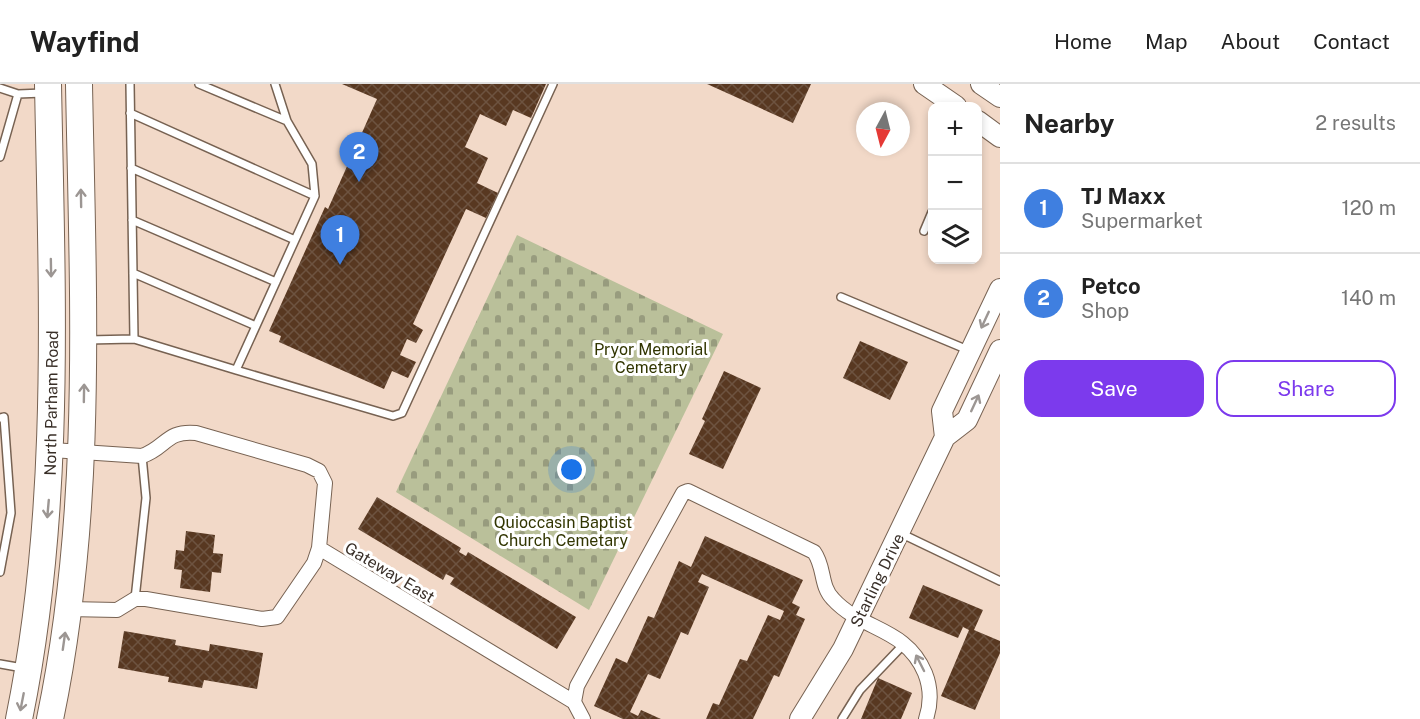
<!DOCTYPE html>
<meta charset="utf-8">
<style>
:root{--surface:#fff;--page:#f2f2f2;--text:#222;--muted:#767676;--line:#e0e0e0;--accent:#7c3aed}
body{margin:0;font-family:"Public Sans",sans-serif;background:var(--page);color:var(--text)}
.controls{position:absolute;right:18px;top:18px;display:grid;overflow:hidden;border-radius:12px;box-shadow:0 3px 9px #0003}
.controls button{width:54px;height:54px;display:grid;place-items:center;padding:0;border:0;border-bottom:2px solid var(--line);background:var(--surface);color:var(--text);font:30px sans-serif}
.compass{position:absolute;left:856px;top:18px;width:54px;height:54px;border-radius:50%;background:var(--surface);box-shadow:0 3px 9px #0003;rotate:187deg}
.you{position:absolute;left:572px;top:386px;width:21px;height:21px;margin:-15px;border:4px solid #fff;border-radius:50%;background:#1a73e8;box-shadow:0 0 0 9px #1a73e833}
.badge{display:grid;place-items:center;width:39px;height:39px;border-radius:50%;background:var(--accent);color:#fff;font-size:20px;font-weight:700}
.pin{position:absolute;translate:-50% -50px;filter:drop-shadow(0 2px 3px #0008)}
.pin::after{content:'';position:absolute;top:32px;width:21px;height:18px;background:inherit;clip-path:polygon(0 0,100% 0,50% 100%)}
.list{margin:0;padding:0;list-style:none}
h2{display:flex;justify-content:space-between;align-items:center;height:78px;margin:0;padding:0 24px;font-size:26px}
h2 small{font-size:20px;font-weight:400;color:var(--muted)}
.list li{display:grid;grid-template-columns:39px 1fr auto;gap:18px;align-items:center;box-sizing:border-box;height:90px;padding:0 24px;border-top:2px solid var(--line)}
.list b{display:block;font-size:22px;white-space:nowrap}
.list p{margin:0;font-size:20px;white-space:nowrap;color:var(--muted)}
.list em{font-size:20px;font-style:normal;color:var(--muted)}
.actions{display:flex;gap:12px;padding:18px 24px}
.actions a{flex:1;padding:14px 0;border:2px solid var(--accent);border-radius:18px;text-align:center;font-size:21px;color:var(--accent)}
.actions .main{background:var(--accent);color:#fff}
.icon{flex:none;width:33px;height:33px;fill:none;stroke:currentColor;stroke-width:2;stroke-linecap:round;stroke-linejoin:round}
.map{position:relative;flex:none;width:1000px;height:635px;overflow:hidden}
header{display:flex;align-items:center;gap:36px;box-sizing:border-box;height:84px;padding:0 30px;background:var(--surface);border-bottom:2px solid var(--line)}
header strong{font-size:28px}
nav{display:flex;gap:33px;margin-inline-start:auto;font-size:21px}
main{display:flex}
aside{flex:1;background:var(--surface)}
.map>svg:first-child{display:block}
.cemetery{fill:url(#cemetery-stones)}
.building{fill:url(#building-cross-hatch)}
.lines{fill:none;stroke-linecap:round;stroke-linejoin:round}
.lane-casing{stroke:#776252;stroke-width:10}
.street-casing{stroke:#776252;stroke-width:16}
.secondary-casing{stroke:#776252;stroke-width:22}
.highway-casing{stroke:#776252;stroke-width:28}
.lane{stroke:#fff;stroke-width:7}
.street{stroke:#fff;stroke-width:14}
.secondary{stroke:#fff;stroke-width:20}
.highway{stroke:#fff;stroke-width:26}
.oneway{stroke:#9c9693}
.labels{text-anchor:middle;stroke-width:6;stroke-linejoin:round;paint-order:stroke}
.park-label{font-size:16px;fill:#313501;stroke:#fff}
.street-label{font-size:16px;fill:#382e27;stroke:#fff}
</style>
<header>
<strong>Wayfind</strong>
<nav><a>Home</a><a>Map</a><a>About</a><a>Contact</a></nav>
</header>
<main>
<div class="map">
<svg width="1000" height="635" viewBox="0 0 1000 635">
<defs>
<pattern id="cemetery-stones" width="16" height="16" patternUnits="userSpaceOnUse" patternTransform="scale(1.5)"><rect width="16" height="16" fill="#bac09a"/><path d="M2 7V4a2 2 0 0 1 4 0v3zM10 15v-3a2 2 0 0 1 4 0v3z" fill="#989c7e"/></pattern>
<pattern id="building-cross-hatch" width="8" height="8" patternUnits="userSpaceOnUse" patternTransform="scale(1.5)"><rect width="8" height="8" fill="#583821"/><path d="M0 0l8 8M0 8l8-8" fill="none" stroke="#6d5340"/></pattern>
</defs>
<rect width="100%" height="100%" fill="#f2d9c8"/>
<!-- cemetery -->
<path class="cemetery" d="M517,151l206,99 -134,276 -193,-118z"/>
<!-- building -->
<path class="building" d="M342,0h204l-15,34 -18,-8 -7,16 -26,-12 -15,33 23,11 -11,25 21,10 -12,25 -20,-9 -53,115 10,6 -7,13 -9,-4 -7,16 16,7 -8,16 -16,-7 -8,18 -105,-47 2,-6 -12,-5 56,-124 3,2 49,-110z
M707,0h104l-18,39z
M860,257l48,21 -18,38 -47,-22z
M724,287l37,17 -38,81 -34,-15 16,-33 -3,-2z
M377,413l84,51 -2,4 7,4 2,-4 108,65 -19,32 -107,-65 4,-6 -8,-4 -3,6 -85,-51z
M186,447l29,4 -2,18 10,1 -2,19 -9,-1 -2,20 -30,-4 2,-18 -8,-1 2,-19 8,1z
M705,452l98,44 -11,23 8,4 -4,8 9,4 -26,58 -5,-2 -21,44h-47l7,-16 6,2 21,-46 7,2 21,-46 12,5 4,-9 -82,-37 -4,8 11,5 -21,48 -7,-3 -21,47 -12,-5 -18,38 8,4 3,-6 20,9h-38l-29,-13 22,-48 11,5 21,-47 6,2 25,-57 12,6z
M923,501l60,25 -9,20 26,11v12l-25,57 -34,-14 28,-66 -6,-3 -5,11 -49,-20z
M124,547l52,9 -1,5 34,6 1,-7 53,9 -6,36 -53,-9 -2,8 -34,-6 1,-5 -51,-9z
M878,594l34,15 -11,26h-40z"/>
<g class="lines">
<!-- lane casing -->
<g class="lane-casing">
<path id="lane" d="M130,0l4,255
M199,0l88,37
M0,4l18,6 25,-1
M130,29l185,83
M0,73l18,-63
M131,84l164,72
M132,136l144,62
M924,147l8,-19
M133,189l123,53
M841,213l127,53
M87,256l47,-1 102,31 79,-174 -3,-32 -25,-43 -12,-37
M236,286l157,46 9,-3 151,-329
M0,334l4,-1 7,96 -11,59
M900,449l100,48
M135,515l11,-101 -4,-42
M0,580l23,4
M842,635l18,-29 45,-47"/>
</g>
<!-- street casing -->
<g class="street-casing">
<path id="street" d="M52,366l90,6c24,-8 24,-26 54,-23l111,32 12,6 6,12 -6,65 -5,15 -37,54 -15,2 -116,-20h-11l-18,11 -49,-1
M319,464l255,154
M583,635l-9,-17 3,-16 106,-193 5,-2 126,61c11,15 6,34 19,47 29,32 73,28 92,74 6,15 6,31 1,46"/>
</g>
<!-- secondary casing -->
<g class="secondary-casing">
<path id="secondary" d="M924,0l32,22
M981,0l19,13
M978,37l22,16
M945,353l-3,-26 58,-122
M800,635l43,-70 102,-212 22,-17 33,-70"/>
</g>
<!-- highway casing -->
<g class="highway-casing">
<path id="highway" d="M19,635c43,-210 33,-422 29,-635
M50,635c44,-210 33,-422 29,-635"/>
</g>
<!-- lane -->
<use href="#lane" class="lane"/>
<!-- street -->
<use href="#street" class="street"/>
<!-- secondary -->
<use href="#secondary" class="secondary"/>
<!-- highway -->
<use href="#highway" class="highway"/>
</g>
<!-- one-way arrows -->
<defs><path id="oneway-shaft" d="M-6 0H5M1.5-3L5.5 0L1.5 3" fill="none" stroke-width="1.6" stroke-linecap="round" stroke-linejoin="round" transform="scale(1.5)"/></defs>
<g class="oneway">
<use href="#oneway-shaft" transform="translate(81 114) rotate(-91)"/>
<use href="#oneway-shaft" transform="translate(51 184) rotate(89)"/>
<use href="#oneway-shaft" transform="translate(985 236) rotate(115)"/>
<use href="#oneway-shaft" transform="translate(84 309) rotate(-89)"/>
<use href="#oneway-shaft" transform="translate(975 319) rotate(-65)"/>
<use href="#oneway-shaft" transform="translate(48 425) rotate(95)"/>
<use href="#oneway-shaft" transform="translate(64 557) rotate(-82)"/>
<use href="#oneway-shaft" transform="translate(920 579) rotate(-117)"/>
<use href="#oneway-shaft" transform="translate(22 618) rotate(101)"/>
</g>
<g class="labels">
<!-- park labels -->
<g class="park-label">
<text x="651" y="271">Pryor Memorial<tspan x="651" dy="18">Cemetary</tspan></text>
<text x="563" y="444">Quioccasin Baptist<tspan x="563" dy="18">Church Cemetary</tspan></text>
</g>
<!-- street labels -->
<g class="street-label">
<text transform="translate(51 319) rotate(-89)" y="6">North Parham Road</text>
<text transform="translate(390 488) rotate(31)" y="6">Gateway East</text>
<text transform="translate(877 496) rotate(-64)" y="6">Starling Drive</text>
</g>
</g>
</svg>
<div class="controls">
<button>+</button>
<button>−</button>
<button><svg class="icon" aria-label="layers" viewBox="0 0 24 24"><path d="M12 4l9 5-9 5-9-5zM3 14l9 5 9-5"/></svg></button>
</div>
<svg class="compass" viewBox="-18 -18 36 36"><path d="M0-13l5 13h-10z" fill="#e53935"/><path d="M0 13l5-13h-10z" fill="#767676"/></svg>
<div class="you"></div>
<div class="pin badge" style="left:340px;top:181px;background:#3f7fe0">1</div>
<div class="pin badge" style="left:359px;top:98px;background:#3f7fe0">2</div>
</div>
<aside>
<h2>Nearby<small>2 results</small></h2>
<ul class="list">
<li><span class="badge" style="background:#3f7fe0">1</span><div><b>TJ Maxx</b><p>Supermarket</p></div><em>120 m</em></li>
<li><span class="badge" style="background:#3f7fe0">2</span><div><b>Petco</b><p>Shop</p></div><em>140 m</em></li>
</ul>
<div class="actions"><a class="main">Save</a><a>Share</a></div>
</aside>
</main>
